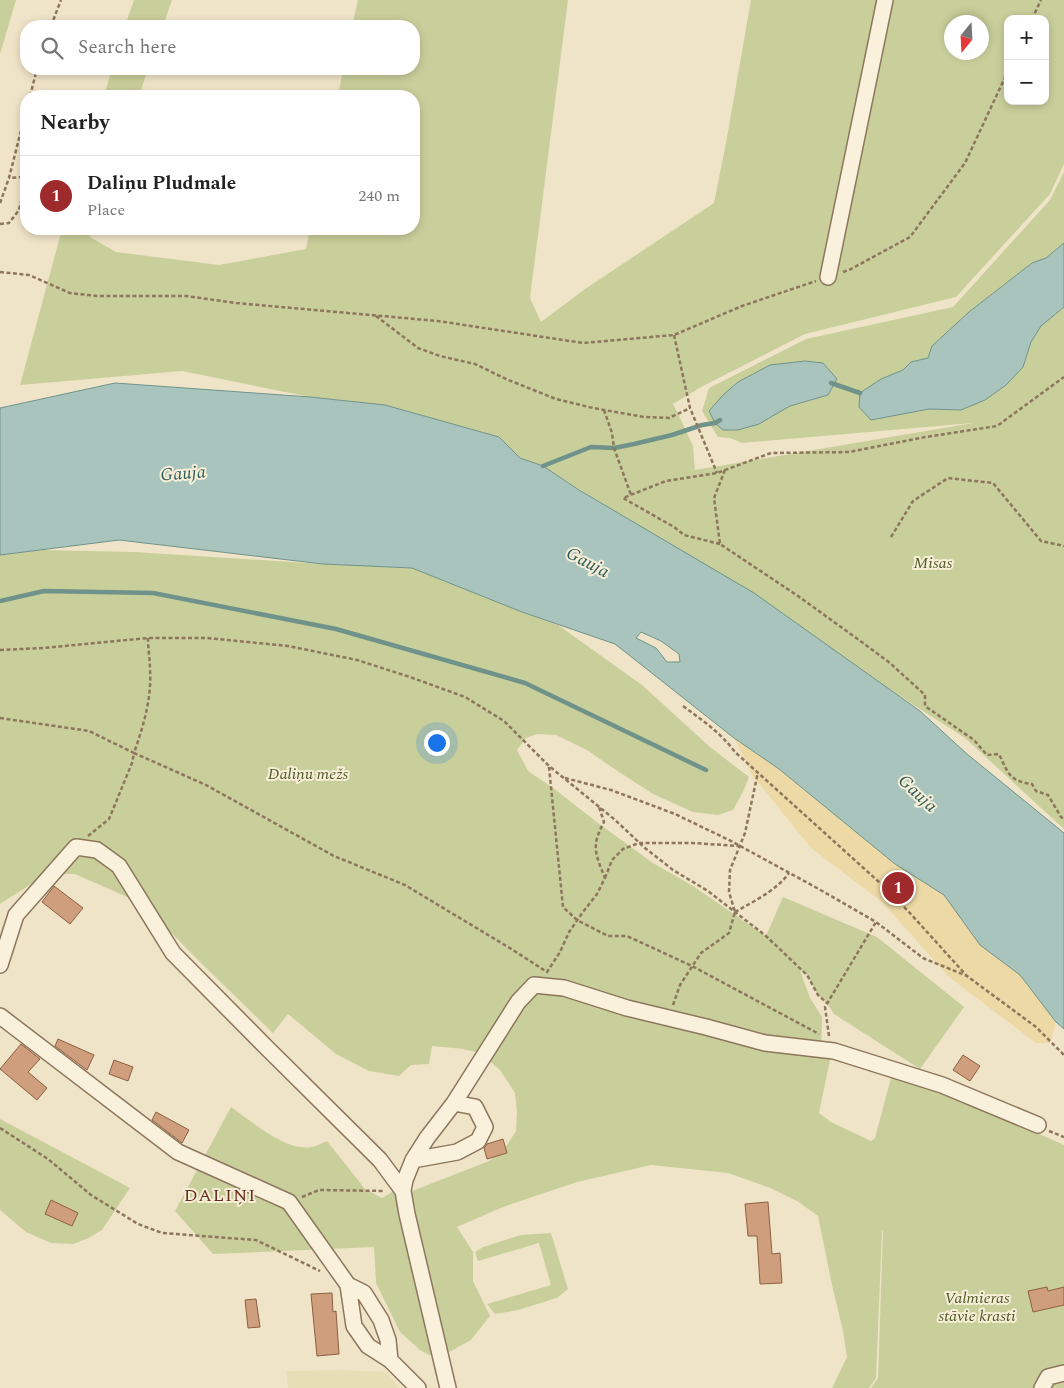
<!DOCTYPE html>
<meta charset="utf-8">
<style>
:root{--surface:#fff;--page:#f6f6f6;--text:#222;--muted:#767676;--line:#e0e0e0;--accent:#9e2a2b}
body{margin:0;font-family:Spectral,serif;background:var(--page);color:var(--text)}
.controls{position:absolute;right:15px;top:15px;display:grid;overflow:hidden;border-radius:10px;box-shadow:0 2px 8px #0003}
.controls button{width:45px;height:45px;display:grid;place-items:center;padding:0;border:0;border-bottom:1px solid var(--line);background:var(--surface);color:var(--text);font:25px sans-serif}
.compass{position:absolute;left:944px;top:15px;width:45px;height:45px;border-radius:50%;background:var(--surface);box-shadow:0 2px 8px #0003;rotate:198deg}
.you{position:absolute;left:436px;top:742px;width:18px;height:18px;margin:-12px;border:4px solid #fff;border-radius:50%;background:#1a73e8;box-shadow:0 0 0 8px #1a73e833}
.badge{display:grid;place-items:center;width:32px;height:32px;border-radius:50%;background:var(--accent);color:#fff;font-size:16px;font-weight:700}
.pin{position:absolute;translate:-50% -50%;border:2px solid #fff;box-shadow:0 1px 5px #0006}
.list{margin:0;padding:0;list-style:none}
h2{display:flex;justify-content:space-between;align-items:center;height:65px;margin:0;padding:0 20px;font-size:21px}
h2 small{font-size:16px;font-weight:400;color:var(--muted)}
.list li{display:grid;grid-template-columns:32px 1fr auto;gap:15px;align-items:center;box-sizing:border-box;height:80px;padding:0 20px;border-top:1px solid var(--line)}
.list b{display:block;font-size:19px;white-space:nowrap}
.list p{margin:0;font-size:16px;white-space:nowrap;color:var(--muted)}
.list em{font-size:16px;font-style:normal;color:var(--muted)}
.icon{flex:none;width:28px;height:28px;fill:none;stroke:currentColor;stroke-width:2;stroke-linecap:round;stroke-linejoin:round}
.map{position:relative;flex:none;width:1064px;height:1388px;overflow:hidden}
.search{position:absolute;background:var(--surface);box-shadow:0 2px 8px #0003;left:20px;top:20px;width:400px;height:55px;display:flex;align-items:center;gap:12px;box-sizing:border-box;padding:0 18px;border-radius:20px;color:var(--muted);font-size:19px}
.panel{position:absolute;background:var(--surface);box-shadow:0 2px 8px #0003;left:20px;top:90px;width:400px;height:145px;border-radius:20px}
.map>svg:first-child{display:block}
.farmland{fill:#e6deb5}
.green{fill:#c9cf9b;fill-rule:evenodd}
.sand{fill:#ecd9a5}
.water{fill:#a9c4bc;stroke:#6f938a;fill-rule:evenodd}
.lines{fill:none;stroke-linecap:round;stroke-linejoin:round}
.stream{stroke:#6f938a;stroke-width:4.5}
.building{fill:#cf9f7d;stroke:#8d5f41}
.minor-casing{stroke:#8d765c;stroke-width:18}
.path{stroke:#8d765c;stroke-width:2.5;stroke-dasharray:4 2.5;stroke-linecap:butt}
.minor{stroke:#faf1dc;stroke-width:15}
.labels{text-anchor:middle;stroke-width:4;stroke-linejoin:round;paint-order:stroke}
.park-label{font-size:16px;font-style:italic;fill:#4d5a26;stroke:#f7eed8}
.water-label{font-size:18px;font-style:italic;fill:#2f5d5a;stroke:#f7eed8}
.neighbourhood-label{font-size:18px;letter-spacing:1px;fill:#6b2e1e;stroke:#f7eed8}
</style>
<div class="map">
<svg width="1064" height="1388" viewBox="0 0 1064 1388">
<rect width="100%" height="100%" fill="#f0e4c8"/>
<!-- farmland -->
<path class="farmland" d="M343,1370l44,2 12,16h-111l-2,-17z"/>
<!-- green -->
<path class="green" d="M0,0h16l-16,54z
M134,0h38l-9,26h-38z
M358,0h210l-38,298 11,24 44,-33 129,-86 12,-60 25,-143h313v164l-14,30 -94,103 -151,37 -102,52 -30,18 8,16 12,26 2,24 278,-47 -231,20 -12,-5 -12,-1 -16,-26 7,-23 97,-49 147,-32 97,-107 14,-28v71l-18,15 -14,5 -63,49 -37,34 -4,12 -17,4 -8,8 -22,9 -10,41 58,-11 32,1 62,-43 8,-25 10,-16 23,-19v522l-99,-91 -422,-272 -23,-8 -21,-21 -114,-32 -75,-8 -128,-26 -162,14 42,-156h31l-3,8 26,15 103,13 87,-16 4,-20h104v-133h-76l5,-27h71v-43h-62zM1008,19h37v82h-37zM952,22h30v30h-30zM823,363l14,16 -9,16 -38,11 -31,18 -36,-29 15,-13 32,-17z
M112,69h36l-9,27h-35z
M43,550l92,2 188,12 89,4 110,44 36,13 84,60 68,62 39,30 -6,15 -10,18 -15,5 -25,-3 -40,-18 -40,-26 -26,-18 -31,-15 -19,-1 -11,4 -9,12 11,21 24,16 46,36 55,40 40,23 73,50 17,-39 94,40 87,70 -44,62 -86,-55 -7,-11 -9,-8 -11,-20 -7,-5 10,28 12,19 -1,39 9,4 -11,53 12,9 40,19 4,-3 17,-64 52,17 120,54v243h-193l7,-10 5,-147h-1l-6,147 -7,10h-37l15,-31 -4,-26 -11,-46 -14,-69 -21,-15 -27,-13 -42,-15 -77,-8 -74,17 -74,25 -46,20 16,25v29l17,35 -19,24 -29,16v-2l-13,1 -9,-5 -20,-18 -24,-49 -2,-36 -161,7 -38,-43 56,-104c21,14 54,45 81,40 5,-1 10,-4 15,-6l38,48 17,9 22,-13 3,8 82,-32 18,-16 9,-14 1,-18 -2,-20 -15,-23 -20,-17 -17,-4 -31,-3 -3,18 -18,1 -12,11 -30,-5 -33,-17 -48,-40 -15,19 -74,-72 -56,-57 -68,-30h-28l-47,30v-351z
M0,1119l130,69 -28,42 -13,8 -16,6 -22,-1 -25,-11 -26,-22z
M551,1233l17,56 -11,9 -39,12 -23,4 -8,-10 64,-19 -12,-42 -61,18 -3,-9 8,-5 38,-12z"/>
<!-- sand -->
<path class="sand" d="M734,738l45,31 116,95 49,31 36,50 40,30 36,47 -6,21h-14l-87,-66 -67,-75 -71,-54 -59,-73z"/>
<!-- water -->
<path class="water" d="M1064,243v64l-23,19 -10,16 -8,25 -17,18 -21,15 -24,10 -32,-1 -58,11 -12,-13 1,-14 21,-14 22,-9 8,-8 17,-4 4,-12 37,-34 63,-49 14,-5z
M805,361l18,2 14,16 -9,16 -38,11 -31,18 -21,6h-15l-8,-7 -6,-12 14,-16 15,-13 32,-17z
M115,383l195,14 75,8 114,32 21,21 23,8 36,24 175,103 166,118 47,43 97,79v196l-8,-7 -36,-47 -40,-30 -36,-50 -49,-31 -116,-95 -45,-31 -119,-94 -93,-32 -110,-44 -89,-4 -204,-24 -119,15v-147zM641,632l20,9 18,13 1,8h-13l-11,-14 -20,-10z"/>
<g class="lines">
<!-- stream -->
<path class="stream" d="M831,383l29,10
M543,466l48,-19 23,1 20,-4 38,-9 30,-10 13,-2 5,-3
M0,601l44,-10 109,2 183,36 189,54 181,87"/>
</g>
<!-- building -->
<path class="building" d="M54,886l29,22 -13,16 -28,-22z
M58,1039l36,16 -7,15 -32,-24z
M21,1044l19,15 -12,13 19,16 -10,12 -37,-31z
M963,1055l17,11 -10,15 -17,-11z
M114,1060l19,7 -5,14 -19,-7z
M156,1112l33,18 -7,13 -30,-23z
M503,1139l4,14 -20,6 -3,-11 3,-4z
M51,1200l27,13 -6,13 -27,-12z
M768,1202l4,52 8,-1 2,30 -22,1 -3,-48h-9l-3,-32z
M1047,1287l1,4 16,-4v18l-31,7 -5,-21z
M332,1293l1,19 3,-1 3,43 -22,2 -6,-62z
M256,1299l4,28 -12,1 -3,-28z"/>
<g class="lines">
<!-- minor casing -->
<g class="minor-casing">
<path id="minor" d="M828,277l57,-277
M0,965l16,-50 60,-68 21,3 22,16 54,87 93,94 114,113 23,31
M0,1016l178,136 111,50 59,83
M413,1160l44,-8 21,-11 7,-14 -10,-20 -21,-4
M390,1360l-2,-20 -7,-20 -17,-27 -16,-8 6,41 14,20 22,14 28,28
M448,1388l-41,-174 -4,-23 2,-11 8,-20 14,-22 27,-35 64,-101 16,-17 30,3 63,20 79,19 59,16 69,8 108,34 96,40
M1042,1388l6,-11 16,-4"/>
</g>
<!-- path -->
<path class="path" d="M1032,19l9,-19
M51,26l10,-26
M30,96l7,-27
M0,203l9,-25 17,-67
M0,224l9,-1 10,-13 5,-21 -2,-12 -13,1
M0,272l29,3 41,18 27,3h89l50,7 202,18 145,22 91,-8 68,-29 74,-25
M843,272l8,-3 59,-32 55,-74 43,-92
M376,316l42,32 22,8 35,8 31,15 50,20 37,9 51,9 25,1 21,-10
M674,335l16,73 27,65
M604,410l8,23 2,15 17,47
M725,470l-11,28 6,46 78,52 61,44 31,23 35,32v11l49,34 13,15 12,-1c9,19 10,27 33,30l4,7 12,4 13,22 3,2
M891,537l22,-36 35,-23 45,5 48,58 23,5
M720,544l-36,-9 -10,-8 -51,-29 43,-17 51,-8 54,-20 78,-1 77,-15 71,-11 67,-49
M0,650l43,-2 105,-10h59l81,8 69,14 53,17 55,20 39,24 45,45 65,53 31,29 28,22 35,21 58,45 41,39 11,20 9,8
M683,706c20,15 37,26 52,46l144,130 30,30 57,63
M0,718l89,13 45,22c9,-26 18,-55 16,-83 0,-11 -2,-21 -2,-32
M549,767l14,140 14,13 31,16h19l65,30 127,68
M565,778l46,12 64,24 56,27 86,47 59,34 47,36 44,18 69,51 28,28
M88,836l21,-17 23,-56 2,-10 72,32 128,71 71,29 108,65 34,22 13,-20 9,-20 14,-20 14,-18 8,-16c-10,-25 -14,-32 -1,-56l-5,-15
M605,878l7,-18 11,-11 16,-6h53l47,3
M735,912c19,-11 41,-21 54,-39
M673,1005l7,-20 21,-32 28,-20 6,-21 -6,-20 1,-22 15,-37 13,-61
M829,1036l-4,-29 51,-85
M0,1128l48,31 43,36 47,29 24,9 94,7 64,31
M1049,1131l15,6
M302,1197l17,-7 66,1"/>
<!-- minor -->
<use href="#minor" class="minor"/>
</g>
<g class="labels">
<!-- park labels -->
<g class="park-label">
<text x="933" y="568">Misas</text>
<text x="308" y="779">Daliņu mežs</text>
<text x="977" y="1303">Valmieras<tspan x="977" dy="18">stāvie krasti</tspan></text>
</g>
<!-- water labels -->
<g class="water-label">
<text transform="translate(183 473) rotate(-4)" y="6">Gauja</text>
<text transform="translate(588 562) rotate(28)" y="6">Gauja</text>
<text transform="translate(918 793) rotate(43)" y="6">Gauja</text>
</g>
<!-- neighbourhood labels -->
<g class="neighbourhood-label">
<text x="220" y="1201">DALIŅI</text>
</g>
</g>
</svg>
<div class="controls">
<button>+</button>
<button>−</button>
</div>
<svg class="compass" viewBox="-18 -18 36 36"><path d="M0-13l5 13h-10z" fill="#e53935"/><path d="M0 13l5-13h-10z" fill="#767676"/></svg>
<div class="you"></div>
<div class="pin badge" style="left:898px;top:888px">1</div>
<div class="search"><svg class="icon" aria-label="search" viewBox="0 0 24 24"><circle cx="10" cy="10" r="6"/><path d="M15 15l6 6"/></svg>Search here</div>
<section class="panel">
<h2>Nearby<small></small></h2>
<ul class="list">
<li><span class="badge">1</span><div><b>Daliņu Pludmale</b><p>Place</p></div><em>240 m</em></li>
</ul>
</section>
</div>
